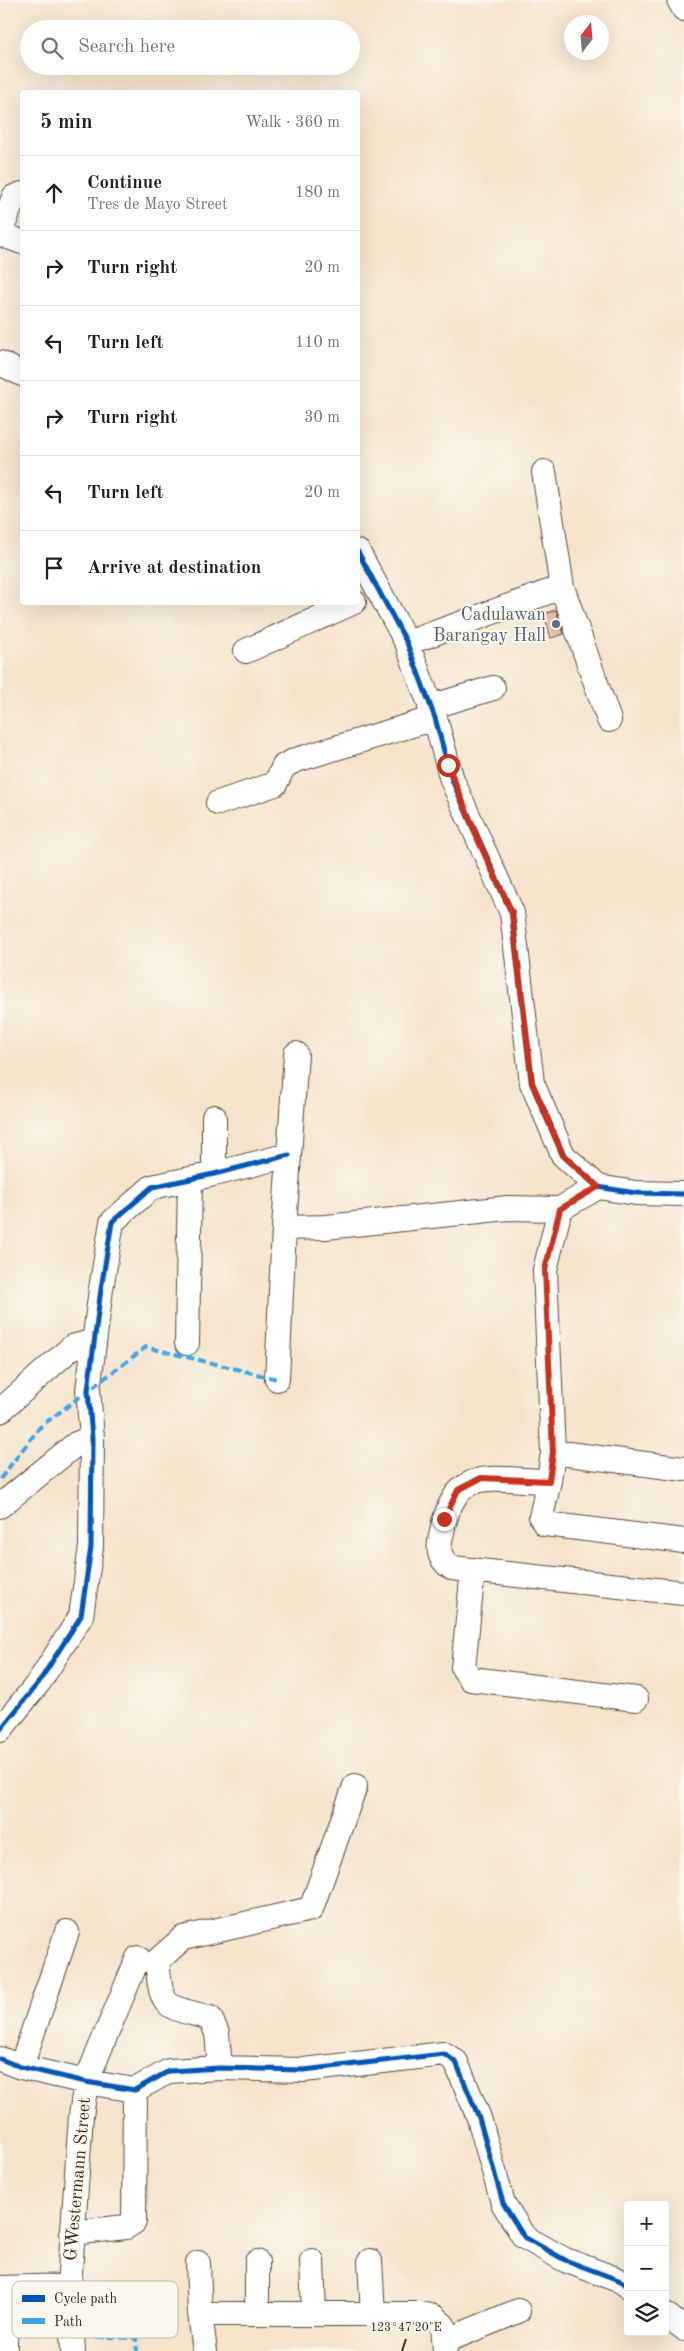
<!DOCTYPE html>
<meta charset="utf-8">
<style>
:root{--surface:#fff;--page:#f6f6f6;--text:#202124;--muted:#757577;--line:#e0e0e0}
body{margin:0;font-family:"Old Standard TT",serif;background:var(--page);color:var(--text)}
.controls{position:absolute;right:15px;bottom:15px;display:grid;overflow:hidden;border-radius:5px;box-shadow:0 5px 20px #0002}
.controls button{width:45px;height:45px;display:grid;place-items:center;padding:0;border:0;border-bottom:1px solid var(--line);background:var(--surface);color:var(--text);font:25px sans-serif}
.compass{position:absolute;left:564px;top:15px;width:45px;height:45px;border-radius:50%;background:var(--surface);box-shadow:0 5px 20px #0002;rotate:16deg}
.stop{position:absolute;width:15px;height:15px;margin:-11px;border:4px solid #c8321e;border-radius:50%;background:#fff}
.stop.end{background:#c8321e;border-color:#fff;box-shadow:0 1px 5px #0008}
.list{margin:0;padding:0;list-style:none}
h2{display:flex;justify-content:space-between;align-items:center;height:65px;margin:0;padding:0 20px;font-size:21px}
h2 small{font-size:16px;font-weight:400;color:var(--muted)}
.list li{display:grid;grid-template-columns:32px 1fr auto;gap:15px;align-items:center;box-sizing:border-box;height:75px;padding:0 20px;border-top:1px solid var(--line)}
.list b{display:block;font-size:19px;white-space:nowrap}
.list p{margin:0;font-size:16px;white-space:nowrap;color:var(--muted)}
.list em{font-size:16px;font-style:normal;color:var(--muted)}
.icon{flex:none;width:28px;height:28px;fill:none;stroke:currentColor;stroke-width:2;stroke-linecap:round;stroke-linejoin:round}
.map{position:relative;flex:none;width:684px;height:2351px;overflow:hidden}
.search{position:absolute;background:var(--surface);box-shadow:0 5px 20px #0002;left:20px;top:20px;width:340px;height:55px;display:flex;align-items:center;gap:12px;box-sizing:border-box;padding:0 18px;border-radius:28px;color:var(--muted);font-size:19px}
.panel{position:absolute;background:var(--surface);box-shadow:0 5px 20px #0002;left:20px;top:90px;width:340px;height:515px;border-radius:5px}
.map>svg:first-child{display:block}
.building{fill:#dca38d}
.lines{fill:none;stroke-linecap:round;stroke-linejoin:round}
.minor-casing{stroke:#574638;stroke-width:26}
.minor{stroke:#fff;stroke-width:24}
.quiet{stroke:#3fa3ea;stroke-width:4;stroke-dasharray:8 4;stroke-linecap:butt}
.cycleway-casing{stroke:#fbf7ec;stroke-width:8}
.cycleway{stroke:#0057b8;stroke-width:5}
.route{stroke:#c8321e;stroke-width:6}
.ticks{fill:none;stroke:#3b2a1e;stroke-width:2}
.service-dot{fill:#5c6f8a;stroke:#fbf7ec;stroke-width:2}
.labels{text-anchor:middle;stroke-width:4;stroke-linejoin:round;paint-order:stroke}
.service-label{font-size:18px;fill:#4e5e75;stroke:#fbf7ec;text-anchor:end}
.street-label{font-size:18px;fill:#3b2a1e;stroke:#fbf7ec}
.key{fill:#fbf7ec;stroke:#c1baae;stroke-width:1}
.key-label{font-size:14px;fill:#3b2a1e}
.ticks-label{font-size:12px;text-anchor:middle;fill:#3b2a1e;stroke:#fbf7ec;stroke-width:4;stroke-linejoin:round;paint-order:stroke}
</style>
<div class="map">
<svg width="684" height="2351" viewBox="0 0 684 2351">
<rect width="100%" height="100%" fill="#fbf7ec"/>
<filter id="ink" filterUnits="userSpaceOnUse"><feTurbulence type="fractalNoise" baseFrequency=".02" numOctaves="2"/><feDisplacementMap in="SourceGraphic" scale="10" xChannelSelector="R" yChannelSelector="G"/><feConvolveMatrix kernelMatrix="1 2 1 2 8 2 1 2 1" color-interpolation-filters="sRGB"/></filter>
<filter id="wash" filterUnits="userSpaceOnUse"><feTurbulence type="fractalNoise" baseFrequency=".0096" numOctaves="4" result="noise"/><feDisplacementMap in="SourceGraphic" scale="20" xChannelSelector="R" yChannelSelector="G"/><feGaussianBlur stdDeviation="1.12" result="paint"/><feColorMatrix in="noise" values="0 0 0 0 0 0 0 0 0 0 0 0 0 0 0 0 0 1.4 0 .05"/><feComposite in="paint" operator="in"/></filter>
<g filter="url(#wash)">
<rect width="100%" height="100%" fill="#f5e4cc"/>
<g id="blocks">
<!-- building -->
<path class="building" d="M556,610l8,24 -13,4 -7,-24z"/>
</g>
</g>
<g filter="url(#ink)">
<use href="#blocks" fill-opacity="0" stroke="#574638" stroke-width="1"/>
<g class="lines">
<!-- minor casing -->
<g class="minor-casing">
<path id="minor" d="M679,0l5,9
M0,234l14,-37 8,-3
M0,234l22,8
M0,363l22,11
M544,472l18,115 47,133
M358,552l49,91 28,75 17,62 60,133 20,170 31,72 35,32 38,6 48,1
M407,643l155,-56
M246,651l108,-49
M430,707l63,-19
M218,803l57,-19 9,-18 12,-6 139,-42
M214,1174v-57
M560,1209l-15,61 8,182 -4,29c-55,0 -94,-19 -107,51 -4,16 -5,26 10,36l232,25
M284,1228l42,-1 182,-19 52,1 38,-22
M187,1343l3,-164
M277,1379l7,-151 12,-174
M0,1411l72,-64 22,-6
M553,1452l131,17
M549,1481l-8,36 4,7 139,17
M0,1506l76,-62 16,-6
M473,1570l-10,98 8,11 165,20
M0,1730l39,-48 42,-66 10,-69 1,-109 -4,-48 13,-101 11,-67 40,-35 62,-13 75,-19
M0,2059l21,8 65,15 49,8 34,-19 51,-3 84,2 140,-16 12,8 23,56 24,85 21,34 41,23 56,21 7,5
M21,2067l46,-135
M220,2068l-3,-35 -7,-15c-47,-13 -48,-7 -53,-57l26,-23 128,-29 44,-123
M72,2233l54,-6 8,-5 1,-132
M312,2261l2,53
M370,2261l3,53
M257,2262v52
M198,2263l2,51 5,37
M0,2288l69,-2
M200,2314h220l14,3 9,8 2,26
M665,2314l19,15
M445,2341l73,-30
M5,2351v-63
M73,2351l-4,-65 12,-170 5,-34 52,-124"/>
</g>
<!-- minor -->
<use href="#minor" class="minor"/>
<!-- quiet -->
<path class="quiet" d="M0,1479l40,-52 106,-80 131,32
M72,2336l64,2 1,13"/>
<!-- cycleway casing -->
<g class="cycleway-casing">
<path id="cycleway" d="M358,552l49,91 28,75 17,62 60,133 20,170 31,72 35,32 38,6 48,1
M0,1730l39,-48 42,-66 10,-69 1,-109 -4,-48 13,-101 11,-67 40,-35 62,-13 75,-19
M0,2059l21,8 65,15 49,8 34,-19 51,-3 84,2 140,-16 12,8 23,56 24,85 21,34 41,23 56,21 7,5"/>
</g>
<!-- cycleway -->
<use href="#cycleway" class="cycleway"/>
</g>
</g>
<g class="lines" filter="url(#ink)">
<!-- route -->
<path class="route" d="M444,1519l14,-29 23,-12 68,3 4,-29 -8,-182 15,-61 38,-22 -35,-32 -31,-72 -20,-170 -33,-71 -31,-77"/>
</g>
<!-- ticks -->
<path class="ticks" d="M402,2351l4,-12"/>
<!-- markers -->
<circle class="service-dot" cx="556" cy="624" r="5"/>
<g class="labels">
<!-- service labels -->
<g class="service-label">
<text x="546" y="620">Cadulawan<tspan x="546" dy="21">Barangay Hall</tspan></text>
</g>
<!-- street labels -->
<g class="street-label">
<text transform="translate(77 2179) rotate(-85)" y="6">GWestermann Street</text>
</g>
</g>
<!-- legend -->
<rect x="12" y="2281" width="166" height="57" rx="8" class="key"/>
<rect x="22" y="2295" width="23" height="7" fill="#0057b8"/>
<rect x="22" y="2318" width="23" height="6" fill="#3fa3ea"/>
<g class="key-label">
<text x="54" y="2303">Cycle path</text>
<text x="54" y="2326">Path</text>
</g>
<g class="ticks-label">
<text x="406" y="2331">123°47'20"E</text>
</g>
</svg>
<div class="controls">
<button>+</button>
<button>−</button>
<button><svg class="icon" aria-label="layers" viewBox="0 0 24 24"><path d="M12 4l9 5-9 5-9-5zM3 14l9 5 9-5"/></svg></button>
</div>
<svg class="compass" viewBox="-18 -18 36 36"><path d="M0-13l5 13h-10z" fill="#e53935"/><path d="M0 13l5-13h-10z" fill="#757577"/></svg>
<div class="stop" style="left:448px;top:765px"></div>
<div class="stop end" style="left:444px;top:1519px"></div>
<div class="search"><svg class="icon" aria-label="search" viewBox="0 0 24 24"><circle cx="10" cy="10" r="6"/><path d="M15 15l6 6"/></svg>Search here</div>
<section class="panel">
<h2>5 min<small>Walk · 360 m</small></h2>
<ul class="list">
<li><svg class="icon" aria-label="ahead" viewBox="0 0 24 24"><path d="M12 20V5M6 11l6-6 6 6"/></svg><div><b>Continue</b><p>Tres de Mayo Street</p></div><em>180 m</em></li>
<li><svg class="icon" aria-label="right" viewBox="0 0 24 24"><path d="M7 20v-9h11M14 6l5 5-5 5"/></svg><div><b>Turn right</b></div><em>20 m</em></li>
<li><svg class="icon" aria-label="left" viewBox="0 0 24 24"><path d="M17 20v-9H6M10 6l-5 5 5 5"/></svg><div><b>Turn left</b></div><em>110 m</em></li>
<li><svg class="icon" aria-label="right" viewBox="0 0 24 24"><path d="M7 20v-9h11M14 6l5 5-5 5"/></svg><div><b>Turn right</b></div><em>30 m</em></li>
<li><svg class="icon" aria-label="left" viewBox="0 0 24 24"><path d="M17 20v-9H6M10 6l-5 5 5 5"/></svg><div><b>Turn left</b></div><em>20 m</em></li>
<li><svg class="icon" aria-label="arrive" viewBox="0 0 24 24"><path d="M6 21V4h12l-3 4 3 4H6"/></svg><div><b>Arrive at destination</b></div></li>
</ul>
</section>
</div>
